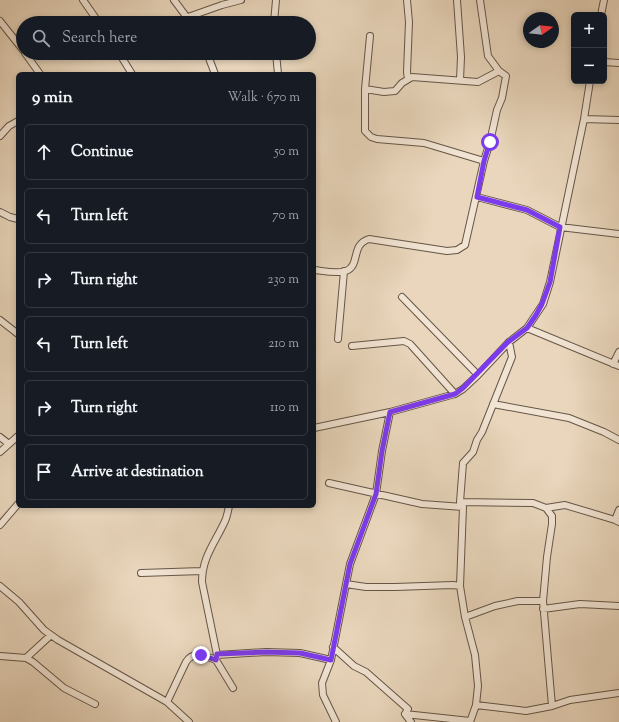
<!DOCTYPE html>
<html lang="en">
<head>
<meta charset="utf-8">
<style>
  body { margin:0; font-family:"Sorts Mill Goudy",serif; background:#242831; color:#f1f3f6 }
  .controls { position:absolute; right:12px; top:12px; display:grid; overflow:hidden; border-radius:6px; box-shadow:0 2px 6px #0003 }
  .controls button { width:36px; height:36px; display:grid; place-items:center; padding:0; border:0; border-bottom:1px solid #363941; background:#171b24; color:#f1f3f6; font:20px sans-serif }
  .compass { position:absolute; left:523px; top:12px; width:36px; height:36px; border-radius:50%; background:#171b24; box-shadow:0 2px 6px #0003; rotate:76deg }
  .stop { position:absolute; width:12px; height:12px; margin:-9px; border:3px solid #7c3aed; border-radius:50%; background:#fff }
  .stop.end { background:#7c3aed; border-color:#fff; box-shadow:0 1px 4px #0008 }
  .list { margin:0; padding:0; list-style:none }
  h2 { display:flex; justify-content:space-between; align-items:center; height:52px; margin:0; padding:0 16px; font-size:17px }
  h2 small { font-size:13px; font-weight:400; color:#9ea1a6 }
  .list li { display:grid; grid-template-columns:26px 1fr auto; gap:12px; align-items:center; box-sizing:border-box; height:56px; margin:0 8px 8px; padding:0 8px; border:1px solid #363941; border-radius:6px }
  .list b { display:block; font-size:15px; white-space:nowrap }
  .list em { font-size:13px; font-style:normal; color:#9ea1a6 }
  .icon { flex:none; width:22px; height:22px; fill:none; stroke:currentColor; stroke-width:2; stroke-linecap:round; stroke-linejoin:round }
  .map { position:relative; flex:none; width:619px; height:722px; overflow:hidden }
  .search { position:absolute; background:#171b24; box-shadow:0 2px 6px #0003; left:16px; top:16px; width:300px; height:44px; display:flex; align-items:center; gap:10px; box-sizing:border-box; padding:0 14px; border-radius:22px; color:#9ea1a6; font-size:15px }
  .panel { position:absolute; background:#171b24; box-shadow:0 2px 6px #0003; left:16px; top:72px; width:300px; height:436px; border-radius:6px }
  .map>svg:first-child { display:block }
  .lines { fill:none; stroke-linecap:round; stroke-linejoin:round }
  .minor-casing { stroke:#655647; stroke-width:8 }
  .minor { stroke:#f1e4d3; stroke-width:6 }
  .route { stroke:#7c3aed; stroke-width:5 }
</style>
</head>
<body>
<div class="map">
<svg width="619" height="722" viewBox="0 0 619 722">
  <rect width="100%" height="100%" fill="#e9d6bc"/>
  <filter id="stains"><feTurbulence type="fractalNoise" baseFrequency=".005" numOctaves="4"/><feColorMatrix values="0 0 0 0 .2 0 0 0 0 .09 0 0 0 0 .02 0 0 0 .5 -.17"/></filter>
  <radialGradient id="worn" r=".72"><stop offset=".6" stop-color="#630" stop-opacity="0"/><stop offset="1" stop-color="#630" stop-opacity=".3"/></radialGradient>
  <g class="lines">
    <g class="minor-casing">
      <path id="minor" d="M83,0l16,23
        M174,0l17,23
        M407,0l2,22 -2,50 1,7
        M457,0l4,57 -1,23
        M601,15l3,-15
        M188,17l34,-12 19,-5
        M0,21l23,29
        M274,23l2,-23
        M370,36l-5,53v42l6,6 6,2 47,4 60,18
        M25,53l15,21
        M119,53l13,21
        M207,53l8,21
        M276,53l2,21
        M604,62l15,1
        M365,89l19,3 11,-1 7,-8 10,-6 66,5 21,-11
        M584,119l35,1
        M0,136l9,-10 9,-5
        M477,197l50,13 33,17 59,7
        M0,212l10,5 8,2
        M314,270c10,1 23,4 32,1 15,-6 4,-26 23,-32l78,12 10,-1 8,-5 19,-84 6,-19 7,-32 5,-12 4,-22 -7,-5 -11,-15 -8,-56
        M402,297l76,78
        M0,320l18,14
        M527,328l92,38
        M338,339l6,-68
        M352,346l52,-5 6,3 45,50
        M613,364l6,-12
        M493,404l76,14 35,14 15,8
        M314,428l76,-16 65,-18 8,-5 15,-14 31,-33 18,-14 16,-24 7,-22 34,-163 6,-38
        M0,437l9,7
        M0,452l18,-16
        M329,483l93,21 41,3
        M460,502l73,1 13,5 6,8v8l-5,33 -4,44 9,105
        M546,508l19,-3 50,15
        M619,510l-4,10 4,2
        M0,525l18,-21
        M141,573l61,-2
        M346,584l20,3h29l58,-2 7,1
        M0,586l19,16 25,28 14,10 109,62 22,20
        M543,609l37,-5 39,2
        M465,617l30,-11 23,-5h25
        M333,647l21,19 12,6 42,37 -3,5 65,7
        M217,655l-15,-73c0,-25 13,-39 23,-61 2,-4 3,-10 4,-15
        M0,656l26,2 7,4 31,26 31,16
        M26,658l25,-23
        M216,660l17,28
        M167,702l19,-40c7,-12 19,-6 30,-2l1,-5 49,-3 34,1 31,7
        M476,705l50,6 26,-5 18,-6 49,-7
        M405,714l6,8
        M336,722l-13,-27 -1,-12 9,-23 19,-96 26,-70 6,-43 8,-39
        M470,722l6,-17 2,-19 -3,-31 -10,-38 -5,-31 3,-79 -3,-5 3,-39 10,-11 4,-12 5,-8 30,-75 -3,-15"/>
    </g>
    <use href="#minor" class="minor"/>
  </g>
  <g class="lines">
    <path class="route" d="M201,655l15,5 1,-6 49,-2 34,1 31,7 19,-96 26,-70 6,-43 8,-39 65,-18 8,-6 45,-46 19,-14 9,-13 6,-11 8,-22 10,-55 -33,-17 -50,-13 7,-36 6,-19"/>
  </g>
  <rect width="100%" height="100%" filter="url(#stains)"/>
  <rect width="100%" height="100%" fill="url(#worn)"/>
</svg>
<div class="controls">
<button>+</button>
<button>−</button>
</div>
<svg class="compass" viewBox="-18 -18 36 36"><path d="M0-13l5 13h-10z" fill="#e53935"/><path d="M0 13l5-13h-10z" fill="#9ea1a6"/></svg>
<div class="stop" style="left:490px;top:142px"></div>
<div class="stop end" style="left:201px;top:655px"></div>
<div class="search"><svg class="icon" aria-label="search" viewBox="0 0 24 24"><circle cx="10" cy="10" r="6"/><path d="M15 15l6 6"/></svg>Search here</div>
<section class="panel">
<h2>9 min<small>Walk · 670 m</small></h2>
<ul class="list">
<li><svg class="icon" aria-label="ahead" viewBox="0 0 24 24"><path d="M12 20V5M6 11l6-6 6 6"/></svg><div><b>Continue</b></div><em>50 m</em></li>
<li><svg class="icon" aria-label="left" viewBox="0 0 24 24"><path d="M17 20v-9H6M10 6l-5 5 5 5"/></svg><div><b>Turn left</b></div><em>70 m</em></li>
<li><svg class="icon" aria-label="right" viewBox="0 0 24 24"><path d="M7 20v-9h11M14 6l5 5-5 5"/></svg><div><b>Turn right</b></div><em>230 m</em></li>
<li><svg class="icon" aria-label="left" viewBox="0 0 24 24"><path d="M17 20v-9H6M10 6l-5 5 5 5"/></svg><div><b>Turn left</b></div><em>210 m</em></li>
<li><svg class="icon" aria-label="right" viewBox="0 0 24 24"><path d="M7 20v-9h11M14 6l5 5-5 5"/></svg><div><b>Turn right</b></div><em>110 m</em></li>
<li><svg class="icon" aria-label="arrive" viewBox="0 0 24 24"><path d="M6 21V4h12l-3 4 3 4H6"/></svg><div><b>Arrive at destination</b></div></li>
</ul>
</section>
</div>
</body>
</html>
